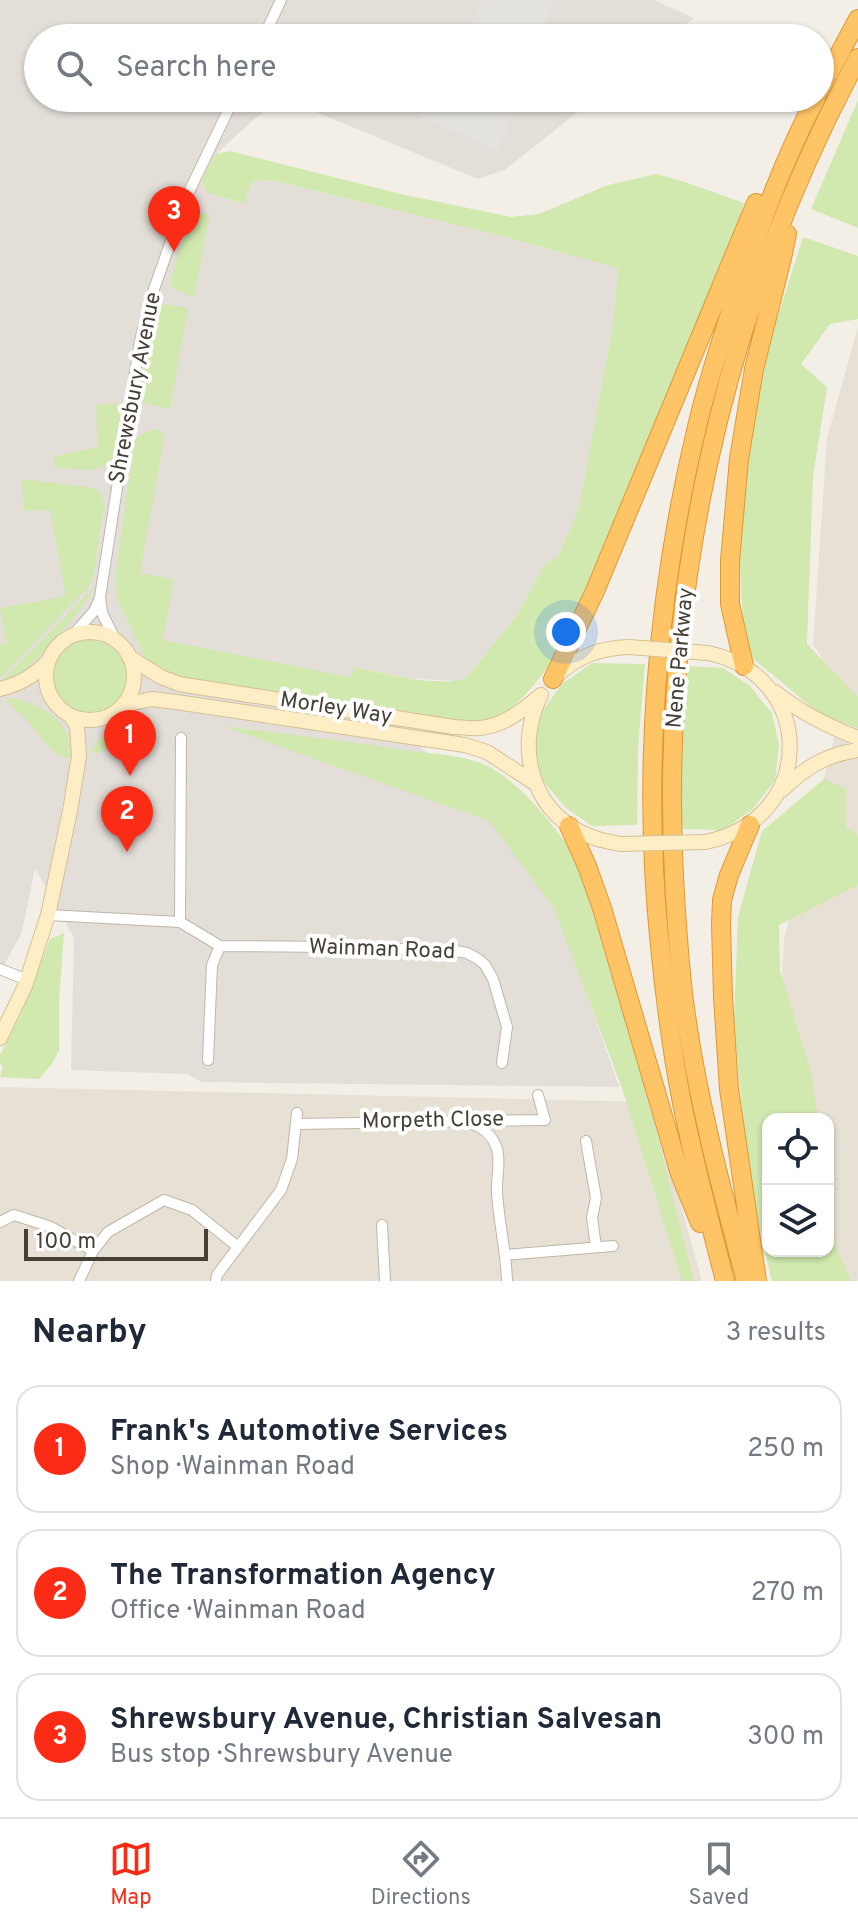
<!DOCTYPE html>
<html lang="en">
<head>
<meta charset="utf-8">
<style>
  body { margin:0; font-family:Overpass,sans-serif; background:#f6f6f7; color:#1f2937 }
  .controls { position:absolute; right:24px; bottom:24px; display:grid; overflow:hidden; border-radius:16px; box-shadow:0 2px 6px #0004 }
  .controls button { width:72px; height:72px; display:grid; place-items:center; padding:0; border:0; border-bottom:2px solid #e0e1e3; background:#fff; color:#1f2937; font:40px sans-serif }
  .scale { position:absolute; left:24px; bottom:20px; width:184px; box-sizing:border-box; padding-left:8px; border:4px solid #463f36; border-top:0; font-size:22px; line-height:28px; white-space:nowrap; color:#463f36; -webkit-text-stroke:6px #fff; paint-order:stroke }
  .you { position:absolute; left:566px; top:632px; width:28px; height:28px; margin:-20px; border:6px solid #fff; border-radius:50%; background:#1a73e8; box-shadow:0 0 0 12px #1a73e833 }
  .badge { display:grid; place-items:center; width:52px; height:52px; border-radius:50%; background:#fb2c16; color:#fff; font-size:26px; font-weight:700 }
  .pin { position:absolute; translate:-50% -66px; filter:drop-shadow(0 2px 4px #0008) }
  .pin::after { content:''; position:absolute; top:42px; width:28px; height:24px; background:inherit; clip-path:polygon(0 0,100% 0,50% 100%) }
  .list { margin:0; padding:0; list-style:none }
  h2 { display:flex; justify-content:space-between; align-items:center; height:104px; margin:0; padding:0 32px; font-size:34px }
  h2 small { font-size:26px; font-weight:400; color:#747a83 }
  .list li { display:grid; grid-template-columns:52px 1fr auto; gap:24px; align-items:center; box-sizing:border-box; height:128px; margin:0 16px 16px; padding:0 16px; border:2px solid #e0e1e3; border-radius:24px }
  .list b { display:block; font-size:30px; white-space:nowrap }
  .list p { margin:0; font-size:26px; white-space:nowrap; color:#747a83 }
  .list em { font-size:26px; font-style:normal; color:#747a83 }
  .icon { flex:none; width:44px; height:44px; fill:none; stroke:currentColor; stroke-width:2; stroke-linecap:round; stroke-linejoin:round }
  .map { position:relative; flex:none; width:858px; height:1281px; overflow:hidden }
  .search { position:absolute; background:#fff; box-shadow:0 2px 6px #0004; left:24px; right:24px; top:24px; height:88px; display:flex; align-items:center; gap:20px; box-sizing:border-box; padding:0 28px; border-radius:44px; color:#747a83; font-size:30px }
  .sheet { height:536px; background:#fff }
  nav { display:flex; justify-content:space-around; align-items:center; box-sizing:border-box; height:112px; border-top:2px solid #e0e1e3; background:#fff; font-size:22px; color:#747a83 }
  nav a { display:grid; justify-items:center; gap:4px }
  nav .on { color:#fb2c16 }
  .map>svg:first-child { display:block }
  .residential { fill:#e7e1d5 }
  .industrial { fill:#e3ded8 }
  .green { fill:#d1e8af }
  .parking { fill:#e4e2df }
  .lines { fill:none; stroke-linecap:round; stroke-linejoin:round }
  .street-casing { stroke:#bfb6a9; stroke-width:12 }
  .secondary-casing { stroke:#d4c096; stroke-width:16 }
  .highway-casing { stroke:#de9836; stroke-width:20 }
  .street { stroke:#fff; stroke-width:10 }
  .secondary { stroke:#ffeec5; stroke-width:14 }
  .highway { stroke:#ffc466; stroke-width:18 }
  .secondary-bridge-casing { stroke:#d4c096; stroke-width:16; stroke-linecap:butt }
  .secondary-bridge { stroke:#ffeec5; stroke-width:14 }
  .labels { text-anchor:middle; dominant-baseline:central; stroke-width:8; stroke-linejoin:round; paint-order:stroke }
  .street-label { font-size:22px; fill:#463f36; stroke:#fff }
</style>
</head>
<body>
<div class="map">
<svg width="858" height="1281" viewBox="0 0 858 1281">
  <rect width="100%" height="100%" fill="#f3efe7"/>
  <path class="residential" d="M858,327v954h-61l31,-30v-132h-54l10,-180 61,-246 -32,-48 14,-207z
    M0,1087l652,15 50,179h-702z"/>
  <path class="industrial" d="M0,0h654l40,18 -25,20h-631v60h240l-62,56 -9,13 -5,16 6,10 34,11 10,-22 19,-2 231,56 60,17 40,-21 16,36 -5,56 -34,185 -21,47 -13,8 -28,51 -51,63 -10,3 -49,-3 -53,-11 -2,10 144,146 59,80 64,184 -418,-5 -13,-8 -117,-4 3,-132 -39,-70 -13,64 -22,41z
    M282,98h313l-89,71 -28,10z"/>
  <path class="green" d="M858,100v128l-47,-19z
    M230,151l175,44 106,22 28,-3 69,-29 48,-11 26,7 62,22 -23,73 -43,99 -7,8c-20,54 -41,106 -64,158 -26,62 -49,134 -106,175 -6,5 -15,6 -23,8l-304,-47 -27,-16 -29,-59 -3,-24 20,-140 15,-8 7,-1 6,5 1,5 -24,134 34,6 -11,61 188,37 3,-10c30,6 83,21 112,11l51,-63 28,-51 13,-8 21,-48 34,-184 5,-56 -116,-32 -231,-56 -19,2 -9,22 -35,-11 -6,-10 5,-16 9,-13z
    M197,213h8l4,3 -15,82 -21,-10 -3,-7 20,-63z
    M803,237l55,19v63l-28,5 -29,40 26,23 -14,90 -6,167 51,53v31l-38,-14 -75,-62 -6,-102 18,-168z
    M163,304l25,4 -18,101 -23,-5 -7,-4c4,-22 8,-83 23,-96z
    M123,403l-8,52c-16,22 -37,14 -61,12l1,-11 43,-9 -2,-42z
    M22,479l72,9 8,6 2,11 -11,73 -4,8 -89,92v-33l6,-1 -6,-36 66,-12 -16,-86 -26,1z
    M96,585c-9,20 -64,85 -84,94 -4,2 -8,2 -12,3z
    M52 677a37 37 0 1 1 74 0a37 37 0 1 1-74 0Z
    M592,663l53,1 -7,83 -1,78 -45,1 -26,-18 -24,-28 -7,-32 5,-34 22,-30z
    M686,666l37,2 26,17 23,28 7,32 -4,35 -22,29 -30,21 -41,-1v-70z
    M4,698c21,0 53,13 62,34 5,8 4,17 4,26 -22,-2 -29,-23 -42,-37 -8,-8 -17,-15 -24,-23z
    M140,712v22l-19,7 -24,13 -7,-3c13,-19 29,-31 50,-39z
    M222,726c63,8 126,15 189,25 23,3 50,4 72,13 36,15 72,63 94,95l67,225 50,197h-12l-59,-190 -69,-183 -65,-87z
    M824,779l22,10v38l12,9v49l-79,40 1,46 31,101 7,47h-50v132h60v-62l8,58 15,34h-79l-23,-97 -15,-161 4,-106 24,-86z
    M64,933l-5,68v49l-7,14 -13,15 -39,-2 3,-11 -3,-2v-9l22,-43 28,-73z"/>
  <path class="parking" d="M482,0h66l4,4 -12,34h-75z
    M427,98h91l-20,54 -78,-37z"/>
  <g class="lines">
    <g class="street-casing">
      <path id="street" d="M263,38l18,-38
        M72,636l22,-25 5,-11
        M116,641l-14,-28 -2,-16 40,-256 14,-52 33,-93 47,-98
        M48,915l132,7 40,24 118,1 118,4 11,2 11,6 7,6 8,14 14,48 -5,36
        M180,922l1,-184
        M0,969l27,11
        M208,1060l4,-95 8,-19
        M296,1124l249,-4 -7,-25
        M471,1124c12,3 22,12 26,25 4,15 -1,29 0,44 2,30 9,58 10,88
        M586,1141l10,57 -4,20 4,29
        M0,1222l14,-7 37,12 42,24
        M382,1225l3,56
        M506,1255l107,-9
        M79,1281l14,-30 15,-19 56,-32 28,10 46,37
        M216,1281l1,-6 64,-85 11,-31 5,-46"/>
    </g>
    <g class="secondary-casing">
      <path id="secondary" d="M46 676a44 44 0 1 1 88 0a44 44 0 1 1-88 0Z
        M129,657l32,20 18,7 275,43c8,0 18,2 26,1 24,-2 43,-18 61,-33
        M556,676c22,-20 44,-28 73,-29
        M0,689c20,-5 34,-13 48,-28
        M775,692c26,21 52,34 83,46
        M539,699c-25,54 -4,120 56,139 8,3 16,4 25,6
        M123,705l29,-6 24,3 289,43 22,7 49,32
        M782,790c24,-23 43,-35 76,-40
        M705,842c112,-22 113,-166 3,-189
        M0,1038l25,-52 23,-71 22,-104 9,-55 -2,-30 -7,-11"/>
    </g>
    <g class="highway-casing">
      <path id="highway" d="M820,90l38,-71
        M744,666l-14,-62v-43l9,-102 15,-90 28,-111 5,-24
        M553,679l42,-88 161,-388
        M750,825l-21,50 -7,25 -1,24 2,73 6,92 28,192
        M569,826l18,40 15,42 78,266 20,49
        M725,1281c-15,-59 -31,-118 -43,-178 -10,-52 -17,-105 -22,-157 -18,-171 -4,-348 36,-515 11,-48 26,-94 42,-141 22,-65 46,-131 78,-192
        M746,1281c-23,-86 -46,-171 -59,-259 -7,-42 -9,-84 -12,-126 -18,-290 45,-582 183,-838"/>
    </g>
    <use href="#street" class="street"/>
    <use href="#secondary" class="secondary"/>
    <use href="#highway" class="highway"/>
    <g class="secondary-bridge-casing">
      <path id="secondary-bridge" d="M629,647l79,6
        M620,844l85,-2"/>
    </g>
    <use href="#secondary-bridge" class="secondary-bridge"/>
  </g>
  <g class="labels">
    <g class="street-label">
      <text transform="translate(136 388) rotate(-79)">Shrewsbury Avenue</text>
      <text transform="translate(681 658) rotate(-85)">Nene Parkway</text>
      <text transform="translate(336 709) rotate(9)">Morley Way</text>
      <text transform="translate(382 950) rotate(2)">Wainman Road</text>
      <text transform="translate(433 1121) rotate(-1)">Morpeth Close</text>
    </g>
  </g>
</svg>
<div class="controls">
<button><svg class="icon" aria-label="locate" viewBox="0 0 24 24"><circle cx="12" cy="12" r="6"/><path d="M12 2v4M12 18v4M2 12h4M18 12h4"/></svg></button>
<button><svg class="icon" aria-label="layers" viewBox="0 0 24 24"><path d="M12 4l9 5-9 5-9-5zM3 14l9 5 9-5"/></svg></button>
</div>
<div class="scale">100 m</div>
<div class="you"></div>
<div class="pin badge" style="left:130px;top:776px">1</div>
<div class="pin badge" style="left:127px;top:852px">2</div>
<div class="pin badge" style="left:174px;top:252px">3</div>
<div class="search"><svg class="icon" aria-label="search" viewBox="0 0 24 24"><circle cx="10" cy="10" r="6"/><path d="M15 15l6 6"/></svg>Search here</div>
</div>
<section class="sheet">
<h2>Nearby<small>3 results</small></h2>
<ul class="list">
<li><span class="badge">1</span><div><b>Frank's Automotive Services</b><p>Shop · Wainman Road</p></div><em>250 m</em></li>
<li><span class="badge">2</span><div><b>The Transformation Agency</b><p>Office · Wainman Road</p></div><em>270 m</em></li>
<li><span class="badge">3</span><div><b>Shrewsbury Avenue, Christian Salvesan</b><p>Bus stop · Shrewsbury Avenue</p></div><em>300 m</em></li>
</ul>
</section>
<nav>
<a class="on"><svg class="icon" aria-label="map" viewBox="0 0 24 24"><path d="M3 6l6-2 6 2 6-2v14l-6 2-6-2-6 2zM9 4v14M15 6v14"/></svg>Map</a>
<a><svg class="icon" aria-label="directions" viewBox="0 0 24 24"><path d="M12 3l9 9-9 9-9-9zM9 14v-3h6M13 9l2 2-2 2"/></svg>Directions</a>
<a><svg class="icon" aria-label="saved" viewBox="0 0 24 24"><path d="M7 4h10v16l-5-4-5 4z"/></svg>Saved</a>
</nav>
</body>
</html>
